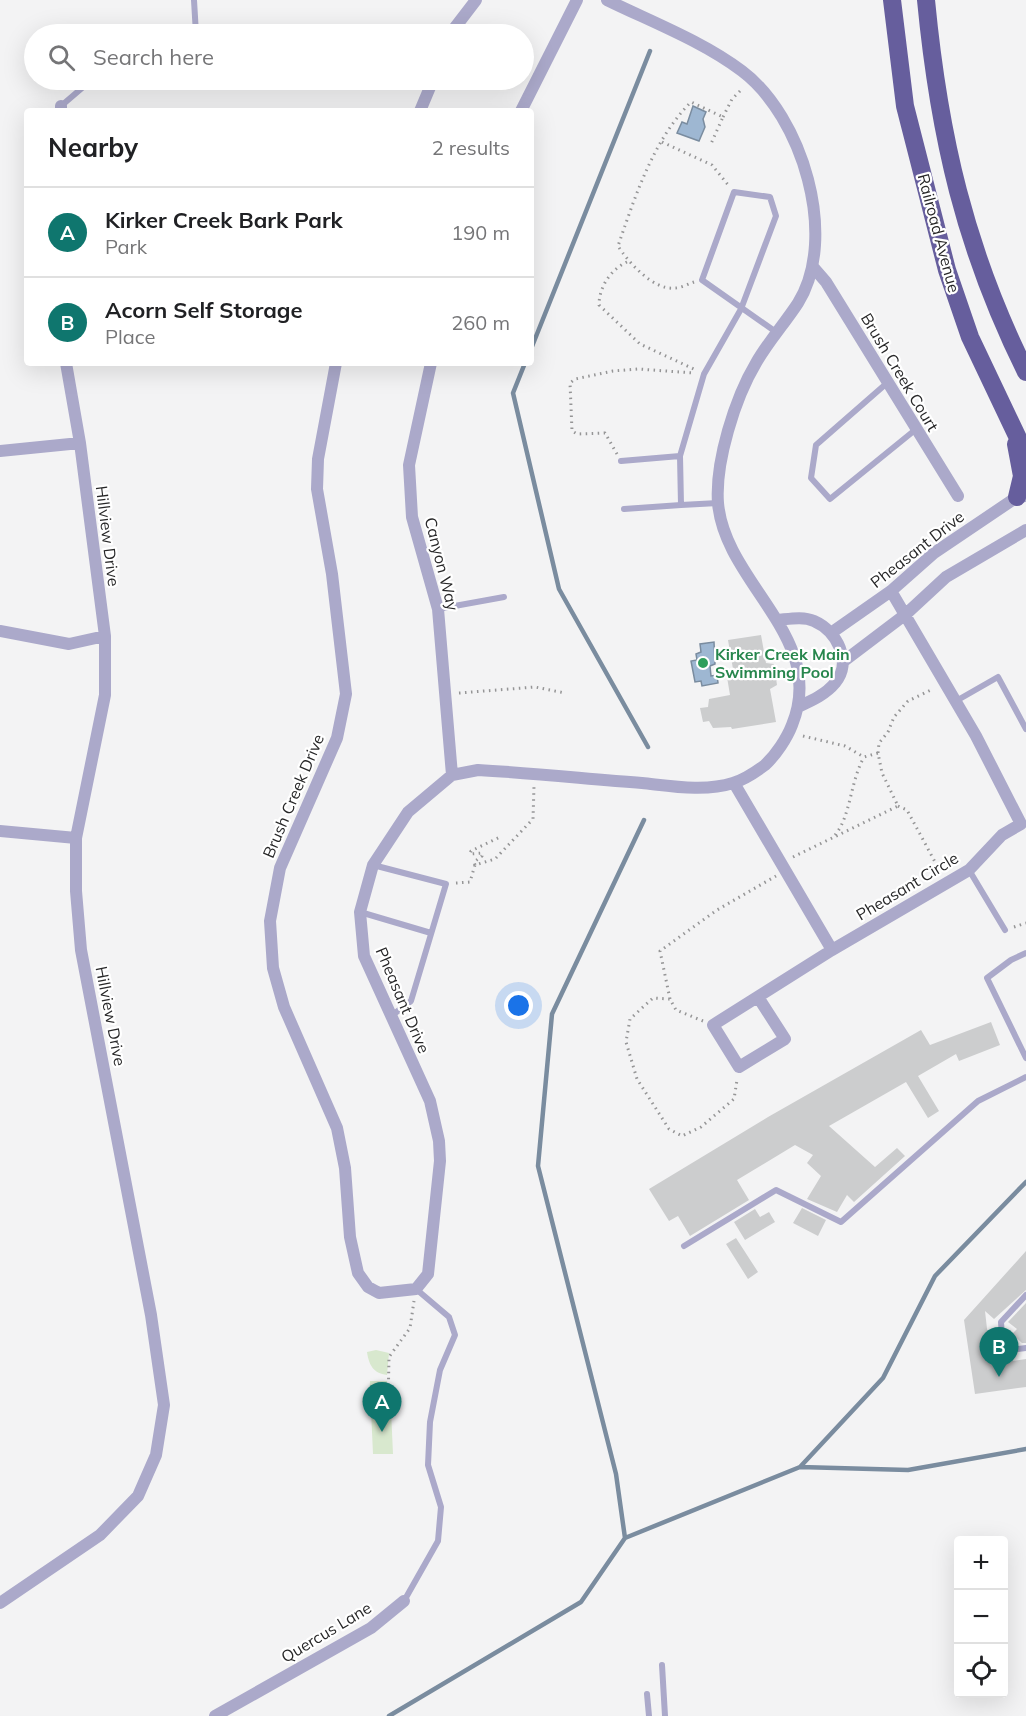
<!DOCTYPE html>
<html lang="en">
<head>
<meta charset="utf-8">
<style>
  body { margin:0; font-family:Mulish,sans-serif; background:#f2f2f2; color:#202124 }
  .controls { position:absolute; right:18px; bottom:18px; display:grid; overflow:hidden; border-radius:6px; box-shadow:0 6px 24px #0002 }
  .controls button { width:54px; height:54px; display:grid; place-items:center; padding:0; border:0; border-bottom:2px solid #e0e0e0; background:#fff; color:#202124; font:30px sans-serif }
  .you { position:absolute; left:519px; top:1006px; width:21px; height:21px; margin:-15px; border:4px solid #fff; border-radius:50%; background:#1a73e8; box-shadow:0 0 0 9px #1a73e833 }
  .badge { display:grid; place-items:center; width:39px; height:39px; border-radius:50%; background:#0f766e; color:#fff; font-size:20px; font-weight:700 }
  .pin { position:absolute; translate:-50% -50px; filter:drop-shadow(0 2px 3px #0008) }
  .pin::after { content:''; position:absolute; top:32px; width:21px; height:18px; background:inherit; clip-path:polygon(0 0,100% 0,50% 100%) }
  .list { margin:0; padding:0; list-style:none }
  h2 { display:flex; justify-content:space-between; align-items:center; height:78px; margin:0; padding:0 24px; font-size:26px }
  h2 small { font-size:20px; font-weight:400; color:#757577 }
  .list li { display:grid; grid-template-columns:39px 1fr auto; gap:18px; align-items:center; box-sizing:border-box; height:90px; padding:0 24px; border-top:2px solid #e0e0e0 }
  .list b { display:block; font-size:22px; white-space:nowrap }
  .list p { margin:0; font-size:20px; white-space:nowrap; color:#757577 }
  .list em { font-size:20px; font-style:normal; color:#757577 }
  .icon { flex:none; width:33px; height:33px; fill:none; stroke:currentColor; stroke-width:2; stroke-linecap:round; stroke-linejoin:round }
  .map { position:relative; flex:none; width:1026px; height:1716px; overflow:hidden }
  .search { position:absolute; background:#fff; box-shadow:0 6px 24px #0002; left:24px; top:24px; width:510px; height:66px; display:flex; align-items:center; gap:15px; box-sizing:border-box; padding:0 21px; border-radius:33px; color:#757577; font-size:22px }
  .panel { position:absolute; background:#fff; box-shadow:0 6px 24px #0002; left:24px; top:108px; width:510px; height:258px; border-radius:6px }
  .map>svg:first-child { display:block }
  .green { fill:#d8e8ce }
  .water { fill:#9eb7d2; stroke:#7a8c9f; stroke-width:1.5 }
  .lines { fill:none; stroke-linecap:round; stroke-linejoin:round }
  .stream { stroke:#7a8c9f; stroke-width:4.5 }
  .building { fill:#cccdce }
  .path { stroke:#959596; stroke-width:3; stroke-dasharray:1.5 4.5; stroke-linecap:butt }
  .service { stroke:#aba9ca; stroke-width:6 }
  .minor { stroke:#aba9ca; stroke-width:12 }
  .trunk { stroke:#665e9d; stroke-width:18 }
  .leisure-dot { fill:#2e9e5b; stroke:#fff; stroke-width:2 }
  .labels { text-anchor:middle; dominant-baseline:central; stroke-width:4.5; stroke-linejoin:round; paint-order:stroke }
  .street-label { font-size:16px; fill:#272728; stroke:#fff }
  .leisure-label { font-size:16px; font-weight:bold; fill:#27864d; stroke:#fff; text-anchor:start }
</style>
</head>
<body>
<div class="map">
<svg width="1026" height="1716" viewBox="0 0 1026 1716">
  <rect width="100%" height="100%" fill="#f3f3f4"/>
  <path class="green" d="M376,1350l13,3 -2,22c-14,-2 -18,-10 -20,-23z
    M370,1381h17v21h-18z
    M371,1410h20l2,44h-20z"/>
  <path class="water" d="M693,106l13,6 -3,7 2,8 -6,14 -22,-8 5,-11 5,2z
    M714,642l1,22 -5,2 1,10 6,-1 1,8 -16,3 -1,-5 -6,1 -4,-21 6,-1 -1,-6 5,-2 -1,-8z"/>
  <g class="lines">
    <path class="stream" d="M531,349l119,-298
      M525,363l-12,30 46,196 89,158
      M800,1467l83,-89 52,-102 91,-94
      M625,1538l175,-71 108,3 118,-21
      M389,1716l192,-114 44,-64 -9,-64 -78,-308 14,-152 92,-194"/>
  </g>
  <path class="building" d="M761,635l5,28 8,1 3,21 -7,4 6,33 -44,7 -1,-2 -18,1 -4,-7 -6,1 -3,-14 8,-1 1,-8 21,-4 -4,-24 7,-2 -5,-29z
    M991,1022l9,23 -41,16 -3,-7 -38,22 21,35 -11,7 -22,-36 -77,44 46,41 22,-19 8,8 -51,46 -7,-7 -10,17 -30,-13 14,-23 -14,-13 6,-8 -18,-10 -58,35 12,20 -59,36 -12,-20 -9,5 -20,-32 119,-72 153,-87 9,15z
    M802,1208l24,12 -8,16 -25,-13z
    M755,1209l5,8 9,-5 6,10 -30,18 -11,-18z
    M736,1238l22,34 -10,7 -22,-35z
    M1026,1251v39l-32,29 -9,-8 6,53 35,-5v28l-51,7 -11,-74z
    M1026,1303v40h-4l-10,-9 5,-5 -9,-7z"/>
  <g class="lines">
    <path class="path" d="M723,117l9,-18 10,-10
      M662,142l50,23 17,21
      M627,262c-16,7 -28,25 -28,43l41,39 56,26
      M694,282c-6,2 -13,6 -19,6 -21,3 -47,-26 -57,-42 17,-49 35,-106 73,-144l32,15 -13,29
      M617,454l-12,-21 -28,1 -5,-3 -2,-48 5,-4 38,-8 25,-2 56,4
      M459,693l76,-6 30,6
      M803,736l42,10 19,11 14,-4
      M898,806l9,4 34,63
      M835,835c16,-19 15,-53 29,-78
      M793,857l105,-51 -16,-33 -4,-20 1,-10 9,-11 6,-15 14,-16 25,-12
      M475,865l-1,-3 8,-6v-3l-12,1 1,-3 31,-15
      M456,883l14,-1 5,-17 20,-6 38,-40 1,-33
      M1014,927l12,-4
      M670,999l-10,-48 57,-41 59,-34
      M703,1021l-27,-11 -6,-11 -17,-1 -23,21 -4,23 11,37 32,50 13,7 19,-9 33,-28 3,-19
      M379,1408l9,-2 1,-49 21,-29 4,-27"/>
    <path class="service" d="M194,0l2,34
      M138,80h13
      M61,106l28,-24 20,-2
      M887,383l-71,62 -5,33 19,21 85,-69
      M621,461l59,-5
      M718,503l-37,2 -1,-49 24,-82 37,-65 35,-93 -6,-19 -36,-5 -32,88 74,52
      M624,509l57,-4
      M438,609l66,-12
      M956,701l42,-24 28,52
      M373,865l73,19 -35,117 -21,16
      M969,870l36,60
      M360,912l71,21
      M1026,953l-15,7 -24,18 39,80
      M684,1246l92,-56 65,32 137,-121 48,-24
      M1026,1295l-25,27 2,29 23,-3
      M404,1601l34,-60 3,-34 -13,-42 2,-43 10,-52 15,-35 -6,-18 -33,-28
      M662,1665l3,51
      M647,1694l2,22"/>
    <path class="minor" d="M450,34l26,-34
      M61,111v-5
      M420,111l13,-31
      M521,111l56,-111
      M813,267l13,15 132,214
      M336,363l-18,96 -1,30 15,85 14,120 -9,44 -57,130 -10,53 3,47 11,39 53,121 8,40 5,69 8,36 10,14 11,6 37,-4 12,-15 12,-113 -1,-20 -9,-40 -66,-145 -4,-44 13,-47 35,-53 44,-37 26,-5c55,3 110,9 164,13 29,3 63,9 91,0 10,-3 24,-12 32,-18 11,-10 22,-27 27,-40 36,-88 -67,-141 -74,-222 -3,-41 17,-105 38,-140 12,-21 29,-40 42,-60 41,-66 4,-187 -56,-232 -40,-30 -90,-49 -135,-71
      M431,363l-22,102 3,52 26,92 14,166
      M0,451l80,-8
      M777,620c12,-1 26,-4 37,1 23,10 39,41 21,62 -9,11 -22,17 -35,23
      M0,631l69,13 36,-8
      M831,633l60,-42 43,-38 83,-56 8,-1
      M844,661l62,-47 40,-37 80,-47
      M734,783l98,167
      M0,831l76,7
      M758,997l27,42 -46,28 -26,-42 119,-75 137,-80 33,-35 19,-11 -45,-88 -85,-145
      M0,1603l100,-68 38,-39 18,-41 8,-50 -13,-90 -70,-365 -5,-59v-53l29,-143v-59l-25,-193 -14,-80
      M215,1716l156,-88 33,-27"/>
    <path class="trunk" d="M892,0l13,106 42,164 23,67 56,118
      M926,0c13,136 39,249 100,372
      M1016,444l6,32 -5,21"/>
  </g>
  <circle class="leisure-dot" cx="703" cy="663" r="6"/>
  <g class="labels">
    <g class="street-label">
      <text transform="translate(939 233) rotate(75)">Railroad Avenue</text>
      <text transform="translate(900 372) rotate(59)">Brush Creek Court</text>
      <text transform="translate(108 536) rotate(83)">Hillview Drive</text>
      <text transform="translate(917 549) rotate(-38)">Pheasant Drive</text>
      <text transform="translate(442 564) rotate(76)">Canyon Way</text>
      <text transform="translate(293 796) rotate(-67)">Brush Creek Drive</text>
      <text transform="translate(907 886) rotate(-31)">Pheasant Circle</text>
      <text transform="translate(403 1000) rotate(67)">Pheasant Drive</text>
      <text transform="translate(111 1016) rotate(79)">Hillview Drive</text>
      <text transform="translate(326 1632) rotate(-31)">Quercus Lane</text>
    </g>
    <g class="leisure-label">
      <text x="715" y="654">Kirker Creek Main<tspan x="715" dy="18">Swimming Pool</tspan></text>
    </g>
  </g>
</svg>
<div class="controls">
<button>+</button>
<button>−</button>
<button><svg class="icon" aria-label="locate" viewBox="0 0 24 24"><circle cx="12" cy="12" r="6"/><path d="M12 2v4M12 18v4M2 12h4M18 12h4"/></svg></button>
</div>
<div class="you"></div>
<div class="pin badge" style="left:382px;top:1432px">A</div>
<div class="pin badge" style="left:999px;top:1377px">B</div>
<div class="search"><svg class="icon" aria-label="search" viewBox="0 0 24 24"><circle cx="10" cy="10" r="6"/><path d="M15 15l6 6"/></svg>Search here</div>
<section class="panel">
<h2>Nearby<small>2 results</small></h2>
<ul class="list">
<li><span class="badge">A</span><div><b>Kirker Creek Bark Park</b><p>Park</p></div><em>190 m</em></li>
<li><span class="badge">B</span><div><b>Acorn Self Storage</b><p>Place</p></div><em>260 m</em></li>
</ul>
</section>
</div>
</body>
</html>
